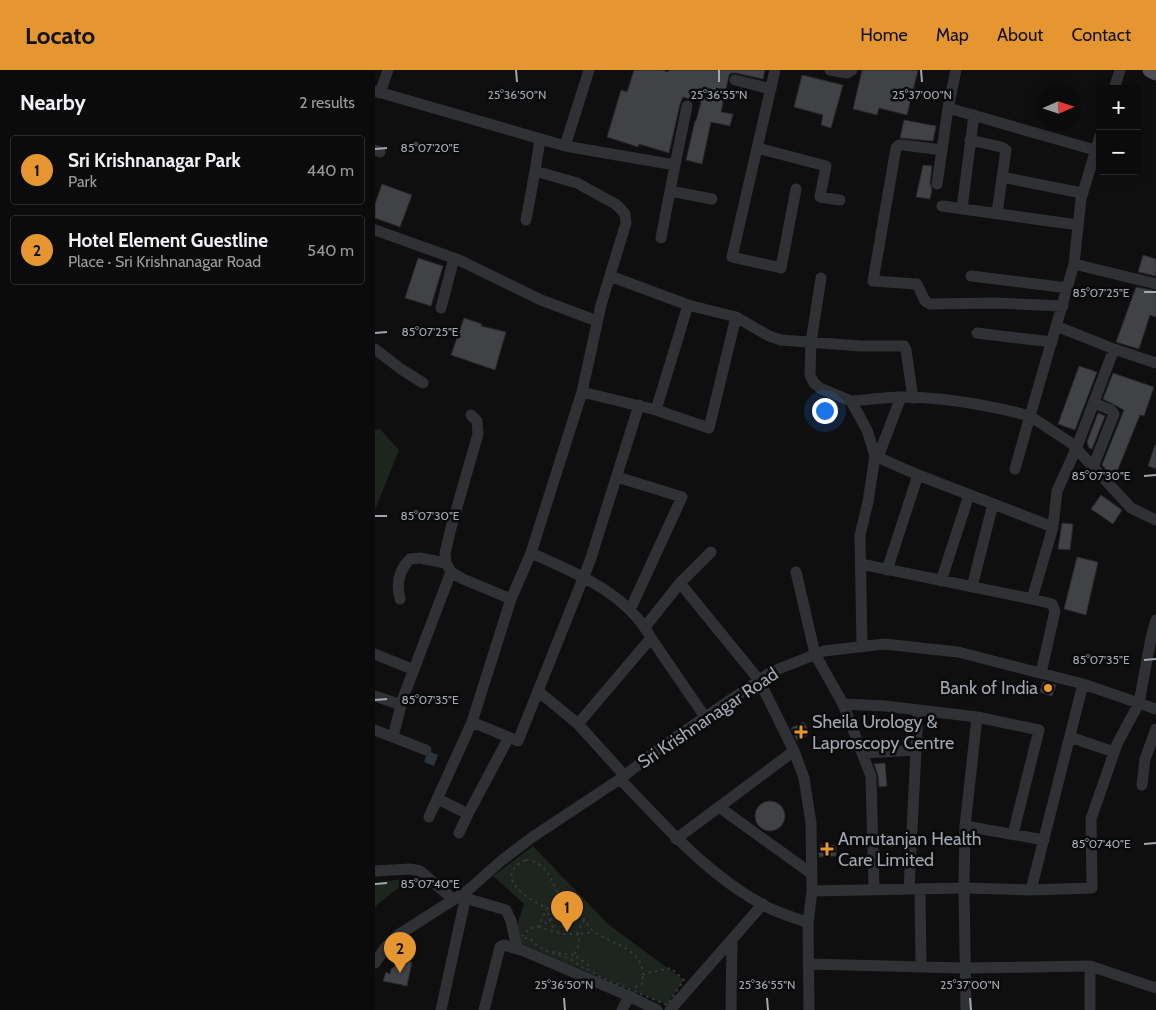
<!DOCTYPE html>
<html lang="en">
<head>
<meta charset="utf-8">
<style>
  body { margin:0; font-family:Cabin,sans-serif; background:#19191a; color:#f1f3f6 }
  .controls { position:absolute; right:15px; top:15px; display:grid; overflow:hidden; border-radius:5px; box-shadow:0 2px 12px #0003 }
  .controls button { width:45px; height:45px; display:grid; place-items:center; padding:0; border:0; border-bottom:1px solid #2b2b2d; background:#0b0b0c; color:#f1f3f6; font:25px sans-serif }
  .compass { position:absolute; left:661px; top:15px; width:45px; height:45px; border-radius:50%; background:#0b0b0c; box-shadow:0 2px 12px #0003; rotate:87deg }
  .you { position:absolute; left:449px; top:340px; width:18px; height:18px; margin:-12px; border:4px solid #fff; border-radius:50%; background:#1a73e8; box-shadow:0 0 0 8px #1a73e833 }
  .badge { display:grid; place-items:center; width:32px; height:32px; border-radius:50%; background:#e59631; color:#111; font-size:16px; font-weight:700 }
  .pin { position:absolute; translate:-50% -41px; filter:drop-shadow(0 1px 2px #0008) }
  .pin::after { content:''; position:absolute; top:26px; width:18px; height:15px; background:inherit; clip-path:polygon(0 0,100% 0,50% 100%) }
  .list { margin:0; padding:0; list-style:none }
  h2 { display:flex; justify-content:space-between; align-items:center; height:65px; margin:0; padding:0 20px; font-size:21px }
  h2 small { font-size:16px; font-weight:400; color:#9a9b9d }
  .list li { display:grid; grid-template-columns:32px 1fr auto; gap:15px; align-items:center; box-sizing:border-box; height:70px; margin:0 10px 10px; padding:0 10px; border:1px solid #2b2b2d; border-radius:5px }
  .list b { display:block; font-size:19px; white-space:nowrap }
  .list p { margin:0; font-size:16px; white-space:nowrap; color:#9a9b9d }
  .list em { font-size:16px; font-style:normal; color:#9a9b9d }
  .map { position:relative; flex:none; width:781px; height:940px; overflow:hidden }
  header { display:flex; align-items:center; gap:30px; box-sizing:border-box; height:70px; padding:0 25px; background:#e59631; color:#111 }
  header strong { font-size:24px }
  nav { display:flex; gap:28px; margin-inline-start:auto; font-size:18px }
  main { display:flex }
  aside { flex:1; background:#0b0b0c }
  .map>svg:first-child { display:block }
  .green { fill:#1e241e }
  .water { fill:#2b343a }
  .building { fill:#404246; stroke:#29292c }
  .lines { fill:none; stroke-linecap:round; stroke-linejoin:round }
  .path { stroke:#36383c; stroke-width:2; stroke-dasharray:2.5 4; stroke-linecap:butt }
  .minor { stroke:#303135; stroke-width:11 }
  .major { stroke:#4c4f54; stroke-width:15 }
  .ticks { fill:none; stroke:#a1a7b0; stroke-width:2 }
  .poi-dot { fill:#e59631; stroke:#0a0a0b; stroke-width:2 }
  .labels { text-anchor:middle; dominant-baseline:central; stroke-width:5; stroke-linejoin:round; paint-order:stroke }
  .poi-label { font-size:18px; fill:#a1a7b0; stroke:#0a0a0b; text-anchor:start }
  .street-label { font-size:18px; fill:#a1a7b0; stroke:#0a0a0b }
  .ticks-label { font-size:12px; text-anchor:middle; fill:#a1a7b0; stroke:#0a0a0b; stroke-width:5; stroke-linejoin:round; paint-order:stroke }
</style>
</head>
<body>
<header>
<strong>Locato</strong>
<nav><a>Home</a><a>Map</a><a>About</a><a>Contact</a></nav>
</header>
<main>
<aside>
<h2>Nearby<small>2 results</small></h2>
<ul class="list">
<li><span class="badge">1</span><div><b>Sri Krishnanagar Park</b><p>Park</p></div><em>440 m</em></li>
<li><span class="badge">2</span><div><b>Hotel Element Guestline</b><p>Place · Sri Krishnanagar Road</p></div><em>540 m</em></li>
</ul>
</aside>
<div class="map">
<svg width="781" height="940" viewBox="0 0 781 940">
  <rect width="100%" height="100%" fill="#0f0f10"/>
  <path class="green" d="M5,359l19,21 -24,60v-80z
    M158,776l76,79 75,55 -17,25 -155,-65 12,-36 -31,-28z
    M36,808l-33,26 -3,3v-23l12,-3z"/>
  <path class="water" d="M53,681l10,4 -4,11 -10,-4z"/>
  <path class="building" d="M259,0h28l6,2 1,-2h96l-2,9 -27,-6h-5l-2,2 -8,37 12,2 -3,12 -19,-4 -9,42 -16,-4 9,-39h1l5,-19 -12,-3 -6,-2 -3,7 -11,49 -30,-9 -1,3 -31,-10 14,-47 6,2z
    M487,0h56l-11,45 -28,-7 -2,7 -24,-6z
    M427,5l41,10 -12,43 -10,-3 2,-10 -29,-8z
    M529,50l32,6 -3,15 -33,-3z
    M548,95l9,1 -2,17 2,6 -2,10 -14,-2z
    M7,114l30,11 -12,32 -25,-9v-14z
    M768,185l13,4v17l-18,-4z
    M43,188l25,8 -12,40 -26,-8z
    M761,217l20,4v26l-6,-2 -11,34 -23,-7z
    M89,248l18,6 -1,2 25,6 -11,38 -44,-15z
    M704,296l18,6 -22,58 -17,-6z
    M738,303l41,14 -10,29 -4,-1 -26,64 -12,-14 22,-55 -21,-11z
    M723,343l7,3 -13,33 -3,-1 -2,-6z
    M780,375h1v24l-8,-3z
    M726,425l21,15 -9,14 -22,-15z
    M687,453l11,1 -3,26 -12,-1z
    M702,487l21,5 -12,53 -22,-6z
    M668,612l13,3 -4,11 -12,-4z
    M429,652l6,12 -13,7 -6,-13z
    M510,693l2,23 -8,1 -1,-12 -4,-11z
    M380 746a15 15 0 1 1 30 0a15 15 0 1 1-30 0Z
    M444,775h17v11l-17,1z
    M28,890l9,2 -5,24 -24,-5 3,-9 4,2 1,-5z"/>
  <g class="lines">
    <path class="path" d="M151,790c22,2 24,21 35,37 5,6 12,9 18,15 4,5 7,11 11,16 17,17 50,16 53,46l28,-6 13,12 -17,25 -69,-29c-6,-5 -10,-6 -17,-9 -3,-2 -5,-5 -9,-7 -14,-7 -31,-7 -41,-21l-10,-2 8,-8 9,-2 9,-19c-19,-8 -56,-32 -21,-48z
      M180,839l-8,-1 3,13 5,10
      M209,850l-7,14 17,-2
      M163,857l25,7h14c5,7 0,14 -3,21l16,11 1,2
      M164,857l11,-6 5,-12 10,-8
      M177,882l22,3
      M260,917l7,-3 1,-10"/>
    <path class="minor" d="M400,0l-43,187 49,11 15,-79
      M455,0l17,3 5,-3
      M360,10l36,9
      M739,19l6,-19
      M0,21l190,55 110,19 12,-59
      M5,23l8,-23
      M573,38l147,42
      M725,66l-19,63 -7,65 -44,152 41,27 60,65 25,12
      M595,70l31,7 5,3 -9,63
      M190,76l24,-76
      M382,78l69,18 -6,31 20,3
      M0,80l5,2
      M567,80l-39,-5h-4l-3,3 -23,133 44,3 8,17 5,3 66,-1 67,3
      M627,107l80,16
      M562,114l11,-76 8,-38
      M295,121l42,8
      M567,136l136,19
      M587,138l12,-93
      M151,150l9,-49
      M0,160l84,30 82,40 56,21
      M286,168l14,-73
      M699,194l82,20
      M235,206l78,29 48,12 33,19 12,4 80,6h43l2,4 7,48
      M596,206l97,12
      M446,208l-10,64 -1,33 4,8 6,5 31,13 16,29 8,26 -7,46 -8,33 2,112
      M66,238l13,-50
      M681,256l58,23 42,14
      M602,263l75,9
      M0,279l26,20 22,14
      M207,322l74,18 53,18 27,-111
      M476,331c17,-1 34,-4 50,-4 44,0 87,8 129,19l-15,53
      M281,340l32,-105
      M96,345l6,6 1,13 -27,94 -6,25 1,10 5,9 12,7 48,20
      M500,386l43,19 135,52
      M503,387l23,-60
      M718,397l21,-53 -3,-4 -17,-7
      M242,407l65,20 -52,113
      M156,483c45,20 96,40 120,85l54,79
      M486,494l171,35
      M512,500l31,-95
      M421,502l19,82 28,50 28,72 3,114
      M566,511l28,-86
      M305,513l79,97 35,71 10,27 7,45 1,68 -4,32 1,87
      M597,517l21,-83
      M25,529c-4,-15 -2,-28 10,-40l10,-1 26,5
      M270,557l35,-44 31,-31
      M0,584l39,16
      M666,603l14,-62 -3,-7 -20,-5 21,-72 4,-36 19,-42 38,-100
      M163,621l40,33 46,51
      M0,626l26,9
      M468,634l42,2 92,11 62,13 -26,104
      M97,652l46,19 72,-180 49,-156
      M203,654l73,-86
      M0,660l51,20
      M18,666l10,-38 48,-126
      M695,667l44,15
      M489,683l52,-3
      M245,709c45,47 90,99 149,129 12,6 27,10 39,15
      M767,715l3,-26 11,-30
      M63,729l30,15 41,-77
      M344,737l93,67
      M54,747l43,-95 39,-123 20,-46 51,-161 19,-87 25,-82 -1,-9 -8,-9 -40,-22 -42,-12 5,-31
      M590,756l79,14
      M84,763l9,-19
      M301,769l118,-88
      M0,801l35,-2 10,2 33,28
      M534,819l9,-178
      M545,819l1,78
      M656,820l52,-206
      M437,821l152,-3 67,2 61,-2 -1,-69 26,-75 22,-41 12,-65 5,-18
      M90,828l41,12 5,11 6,27
      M0,893l10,-15 13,-13 69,-44 34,-30 30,-23 89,-59 40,-31 111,-76 53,-21 60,-7 74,8 125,32 73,25
      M434,894l155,4 126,-2v44
      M715,896l66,22
      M66,940l26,-119
      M109,940l16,-63 4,-2 20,6 105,45 28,14
      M247,940l7,-14
      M295,940l93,-106
      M356,940l1,-71
      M591,940l-2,-122 1,-62 12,-109"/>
    <path class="major" d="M775,0l6,3"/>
  </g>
  <path class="ticks" d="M141,0l1,12M344,0v12M546,0l1,12M0,79l12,-1M769,222h12M0,263l12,-1M769,406l12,-1M0,446h12M769,590l12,-1M0,630l12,-1M769,774l12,-1M0,814l12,-1M189,928l1,12M392,928l1,12M595,928l1,12"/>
  <g class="poi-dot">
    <circle cx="673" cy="618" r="5"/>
    <path d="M423.5 654.5h5v5h5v5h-5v5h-5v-5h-5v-5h5z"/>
    <path d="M449.5 771.5h5v5h5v5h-5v5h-5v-5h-5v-5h5z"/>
  </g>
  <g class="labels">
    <g class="poi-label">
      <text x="663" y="618" text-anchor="end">Bank of India</text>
      <text x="437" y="652">Sheila Urology &amp;<tspan x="437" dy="21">Laproscopy Centre</tspan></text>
      <text x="463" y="769">Amrutanjan Health<tspan x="463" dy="21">Care Limited</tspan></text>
    </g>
    <g class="street-label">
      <text transform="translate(333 648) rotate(-34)">Sri Krishnanagar Road</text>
    </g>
  </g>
  <g class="ticks-label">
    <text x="142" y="29">25°36'50"N</text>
    <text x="344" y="29">25°36'55"N</text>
    <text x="547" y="29">25°37'00"N</text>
    <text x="55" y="82">85°07'20"E</text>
    <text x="726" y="227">85°07'25"E</text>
    <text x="55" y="266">85°07'25"E</text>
    <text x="726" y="410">85°07'30"E</text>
    <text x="55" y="450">85°07'30"E</text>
    <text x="726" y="594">85°07'35"E</text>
    <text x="55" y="634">85°07'35"E</text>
    <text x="726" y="778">85°07'40"E</text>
    <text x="55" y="818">85°07'40"E</text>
    <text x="189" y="919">25°36'50"N</text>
    <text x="392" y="919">25°36'55"N</text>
    <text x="595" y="919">25°37'00"N</text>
  </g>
</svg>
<div class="controls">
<button>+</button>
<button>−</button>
</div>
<svg class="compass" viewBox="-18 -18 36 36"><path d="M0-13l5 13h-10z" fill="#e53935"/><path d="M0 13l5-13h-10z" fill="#9a9b9d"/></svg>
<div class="you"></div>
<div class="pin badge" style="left:192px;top:862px">1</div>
<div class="pin badge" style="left:25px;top:903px">2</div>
</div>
</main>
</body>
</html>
